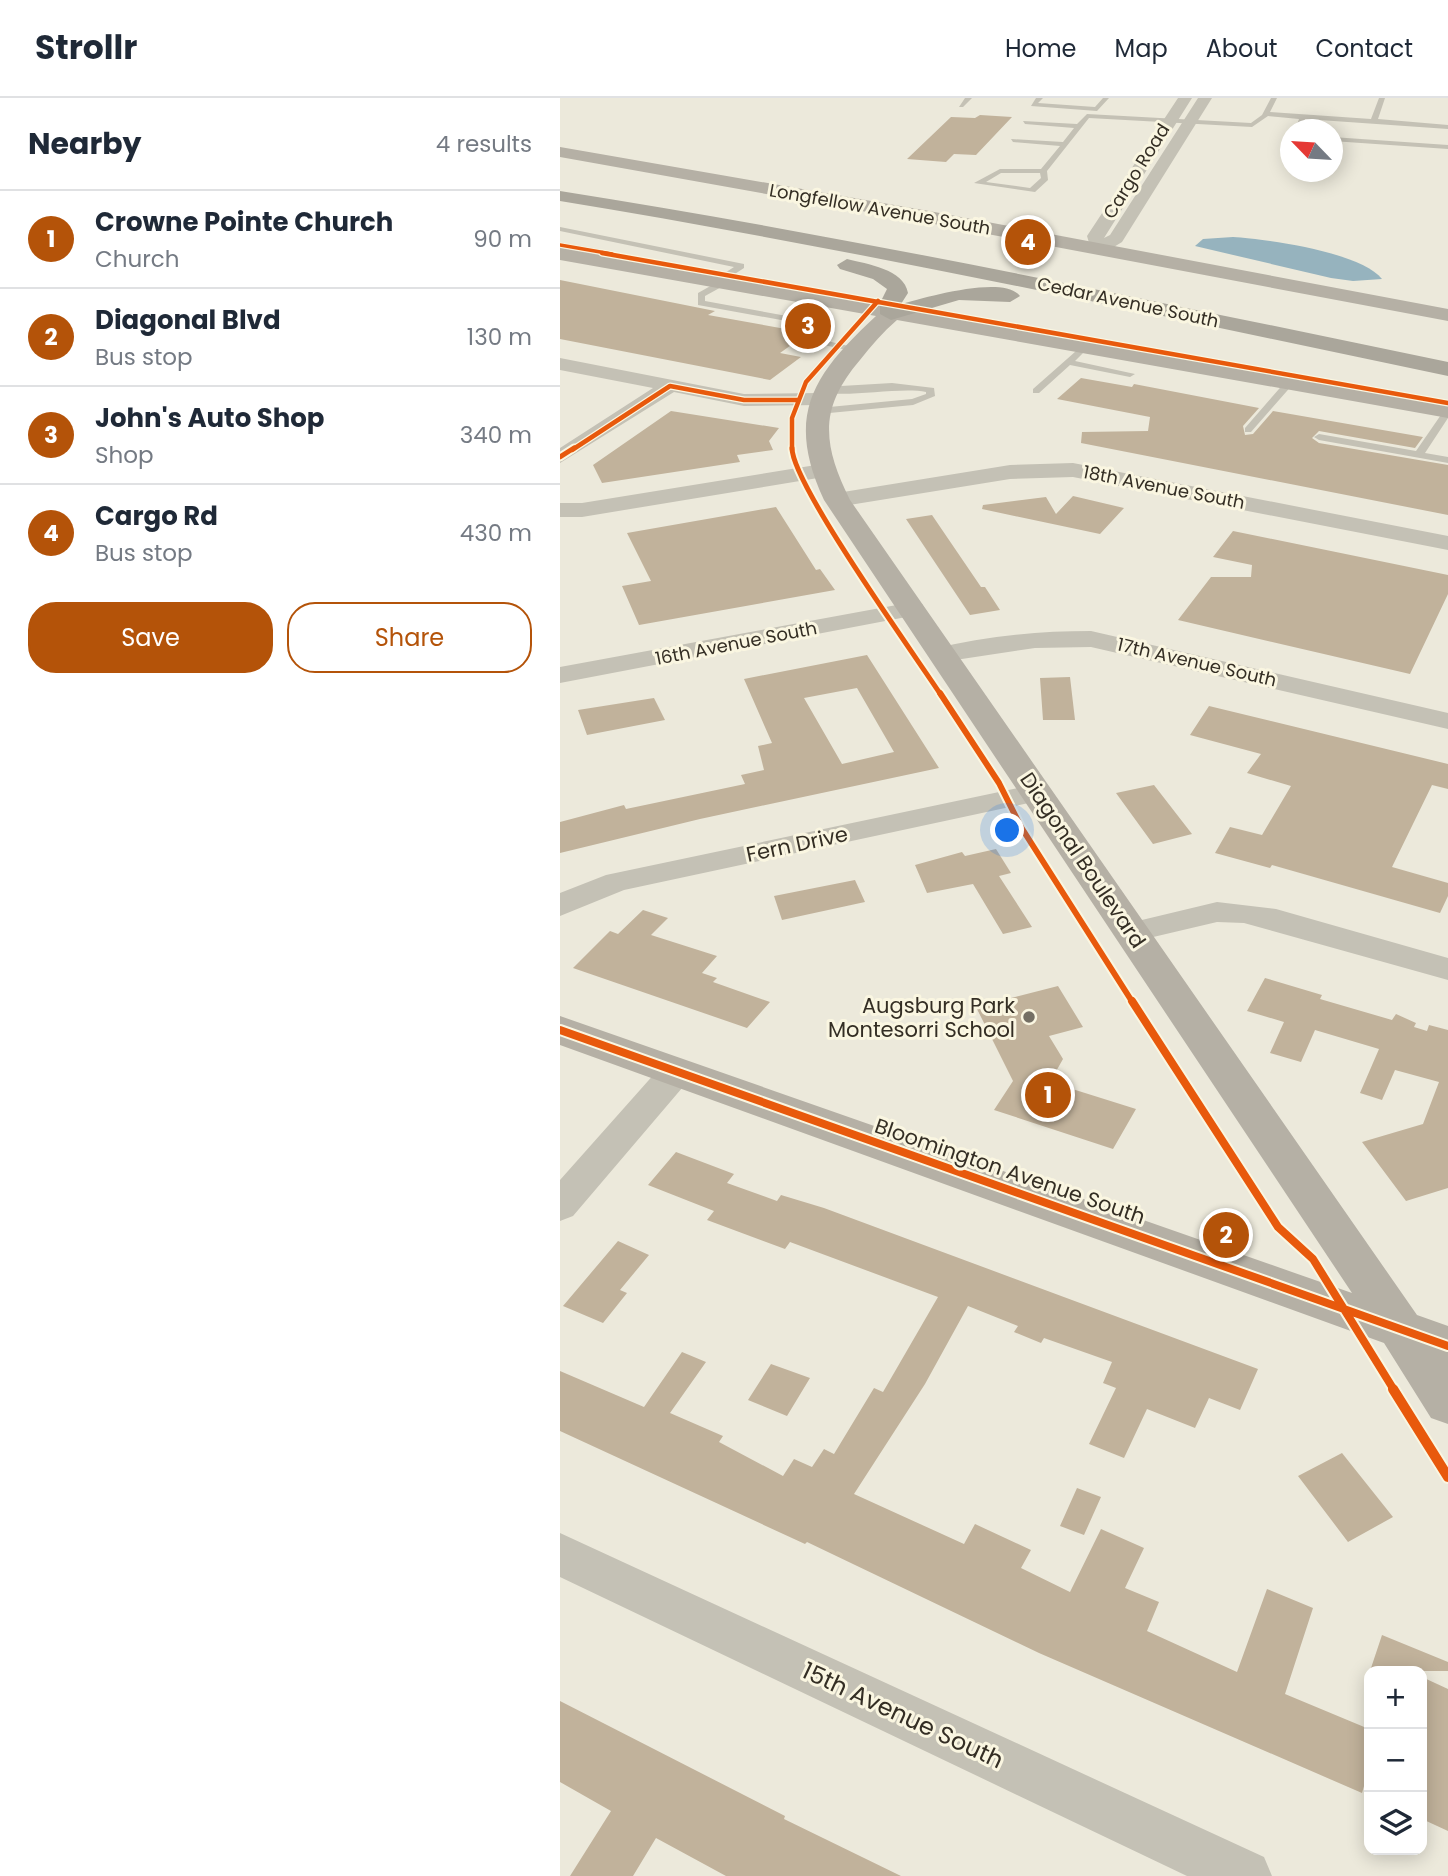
<!DOCTYPE html>
<html lang="en">
<head>
<meta charset="utf-8">
<style>
  body { margin:0; font-family:Poppins,sans-serif; background:#f6f6f7; color:#1f2937 }
  .controls { position:absolute; right:21px; bottom:21px; display:grid; overflow:hidden; border-radius:14px; box-shadow:0 4px 18px #0003 }
  .controls button { width:63px; height:63px; display:grid; place-items:center; padding:0; border:0; border-bottom:2px solid #e0e1e3; background:#fff; color:#1f2937; font:35px sans-serif }
  .compass { position:absolute; left:720px; top:21px; width:63px; height:63px; border-radius:50%; background:#fff; box-shadow:0 4px 18px #0003; rotate:295deg }
  .you { position:absolute; left:448px; top:733px; width:24px; height:24px; margin:-18px; border:5px solid #fff; border-radius:50%; background:#1a73e8; box-shadow:0 0 0 10px #1a73e833 }
  .badge { display:grid; place-items:center; width:46px; height:46px; border-radius:50%; background:#b45309; color:#fff; font-size:23px; font-weight:700 }
  .pin { position:absolute; translate:-50% -50%; border:4px solid #fff; box-shadow:0 2px 7px #0006 }
  .list { margin:0; padding:0; list-style:none }
  h2 { display:flex; justify-content:space-between; align-items:center; height:91px; margin:0; padding:0 28px; font-size:30px }
  h2 small { font-size:23px; font-weight:400; color:#747a83 }
  .list li { display:grid; grid-template-columns:46px 1fr auto; gap:21px; align-items:center; box-sizing:border-box; height:98px; padding:0 28px; border-top:2px solid #e0e1e3 }
  .list b { display:block; font-size:26px; white-space:nowrap }
  .list p { margin:0; font-size:23px; white-space:nowrap; color:#747a83 }
  .list em { font-size:23px; font-style:normal; color:#747a83 }
  .actions { display:flex; gap:14px; padding:21px 28px }
  .actions a { flex:1; padding:16px 0; border:2px solid #b45309; border-radius:28px; text-align:center; font-size:24px; color:#b45309 }
  .actions .main { background:#b45309; color:#fff }
  .icon { flex:none; width:38px; height:38px; fill:none; stroke:currentColor; stroke-width:2; stroke-linecap:round; stroke-linejoin:round }
  .map { position:relative; flex:none; width:888px; height:1778px; overflow:hidden }
  header { display:flex; align-items:center; gap:42px; box-sizing:border-box; height:98px; padding:0 35px; background:#fff; border-bottom:2px solid #e0e1e3 }
  header strong { font-size:33px }
  nav { display:flex; gap:38px; margin-inline-start:auto; font-size:24px }
  main { display:flex }
  aside { flex:1; background:#fff }
  .map>svg:first-child { display:block }
  .water { fill:#96b3be }
  .building { fill:#c1b29b; fill-rule:evenodd }
  .lines { fill:none; stroke-linecap:round; stroke-linejoin:round }
  .lane { fill:#c4c1b5; fill-rule:evenodd }
  .street { fill:#c4c1b5; fill-rule:evenodd }
  .secondary { fill:#b5b0a5; fill-rule:evenodd }
  .highway { fill:#aaa69b; fill-rule:evenodd }
  .cycleway-far5-casing { stroke:#faf6e1; stroke-width:5 }
  .cycleway-far4-casing { stroke:#faf6e1; stroke-width:7 }
  .cycleway-far3-casing { stroke:#faf6e1; stroke-width:9 }
  .cycleway-far2-casing { stroke:#faf6e1; stroke-width:10 }
  .cycleway-far1-casing { stroke:#faf6e1; stroke-width:12 }
  .cycleway-casing { stroke:#faf6e1; stroke-width:14 }
  .cycleway-far5 { stroke:#e8590c; stroke-width:3.5 }
  .cycleway-far4 { stroke:#e8590c; stroke-width:4.5 }
  .cycleway-far3 { stroke:#e8590c; stroke-width:5 }
  .cycleway-far2 { stroke:#e8590c; stroke-width:6 }
  .cycleway-far1 { stroke:#e8590c; stroke-width:8 }
  .cycleway { stroke:#e8590c; stroke-width:10 }
  .poi-dot { fill:#746f64; stroke:#faf6e1; stroke-width:2.5 }
  .labels { text-anchor:middle; dominant-baseline:central; stroke-width:6; stroke-linejoin:round; paint-order:stroke }
  .far-street-label { font-size:18px; fill:#342e24; stroke:#faf6e1 }
  .street-label { font-size:21px; fill:#342e24; stroke:#faf6e1 }
  .poi-label { font-size:21px; fill:#342e24; stroke:#faf6e1; text-anchor:end }
  .near-street-label { font-size:24px; fill:#342e24; stroke:#faf6e1 }
</style>
</head>
<body>
<header>
<strong>Strollr</strong>
<nav><a>Home</a><a>Map</a><a>About</a><a>Contact</a></nav>
</header>
<main>
<aside>
<h2>Nearby<small>4 results</small></h2>
<ul class="list">
<li><span class="badge">1</span><div><b>Crowne Pointe Church</b><p>Church</p></div><em>90 m</em></li>
<li><span class="badge">2</span><div><b>Diagonal Blvd</b><p>Bus stop</p></div><em>130 m</em></li>
<li><span class="badge">3</span><div><b>John's Auto Shop</b><p>Shop</p></div><em>340 m</em></li>
<li><span class="badge">4</span><div><b>Cargo Rd</b><p>Bus stop</p></div><em>430 m</em></li>
</ul>
<div class="actions"><a class="main">Save</a><a>Share</a></div>
</aside>
<div class="map">
<svg width="888" height="1778" viewBox="0 0 888 1778">
  <rect width="100%" height="100%" fill="#ece9db"/>
  <path class="water" d="M673,139c33,2 128,15 149,42l-29,2 -22,-3 -136,-32 8,-7z"/>
  <path class="building" d="M420,17l32,2 -36,38 -22,-1 -8,8 -39,-3 44,-42 24,1z
    M0,182l155,31 -7,4 100,18 -28,20 21,4 -31,23 -210,-41z
    M521,280l51,9 2,-3 125,24 -16,18 2,9 8,-1 20,-23 150,26 -8,11 -96,-17 -7,7 7,5 129,22v50l-367,-72 1,-11 66,-1 2,-14 -93,-18z
    M111,313l108,17 -10,13 4,9 -36,5 3,7 -138,21 -9,-18z
    M513,398l51,12 -24,26 -118,-25 1,-4 63,-8 10,17z
    M216,409l40,63 4,-1 15,21 -196,35 -17,-39 29,-5 -24,-48z
    M372,417l49,72h4l15,23 -30,5 -64,-96z
    M673,433l215,44v19l-38,80 -232,-54 33,-43h40l1,-12 -39,-8z
    M307,557l72,113 -239,51 -140,34v-31l64,-17 2,4 119,-25 -4,-9 23,-5 -6,-24 14,-3 -28,-64zM297,590l37,64 -52,12 -38,-66z
    M510,579l5,43h-32l-3,-42z
    M94,600l11,22 -78,15 -9,-25z
    M649,608l239,58v25l-16,-4 -40,82 56,16v13l-8,17 -168,-48 -2,3 -55,-15 15,-26 32,8 29,-49 -44,-13 14,-19 -71,-19z
    M594,687l38,49 -39,10 -37,-51z
    M436,751l15,24 -12,3 33,51 -29,7 -30,-50 -46,9 -12,-28 47,-13 3,4z
    M295,782l10,22 -83,18 -8,-24z
    M83,812l25,8 -17,17 66,21 -15,17 15,5 -4,4 57,20 -23,26 -174,-60 37,-37 8,3z
    M705,880l57,17 -2,4 72,21 4,-6 20,9 -2,4 13,4 2,-6 19,5v158l-42,13 -44,-59 61,-18 16,-42 -44,-12 -13,30 -22,-7 19,-44 -64,-19 -14,32 -31,-9 14,-31 -37,-11z
    M498,888l25,41 -34,9 14,23 -13,23 86,27 -23,40 -119,-39 19,-29 -37,-74z
    M116,1054l58,22 -7,9 50,18 4,-6 43,13 434,161 -18,41 -31,-12 -14,30 -48,-19 -23,49 -35,-14 27,-56 -13,-5 9,-21 -68,-24 -3,5 -27,-11 4,-6 -50,-20 -43,78 -71,110 110,50 11,-20 56,26 -10,18 49,24 31,-63 43,19 -19,40 34,14 -12,29 90,41 30,-83 46,19 -28,86 84,35v40l-7,24 -323,-140 -232,-111 -2,2 -245,-113v-60l84,36 38,-55 24,10 -36,51 53,23 -4,6 64,34 11,-17 18,8 12,-18 10,5 40,-66 9,4 55,-95 -148,-55 -5,7 -78,-29 7,-9 -66,-26z
    M58,1143l31,14 -29,35 7,3 -24,30 -40,-17z
    M211,1266l39,14 -23,38 -39,-16z
    M782,1355l51,64 -45,25 -50,-66z
    M517,1390l24,9 -17,38 -24,-9z
    M822,1537l66,27v9h-78z
    M862,1579l26,12v142l-26,-12z
    M0,1603l225,115 -1,3 117,57h-175l-70,-38 -23,38h-63l41,-65 -51,-29z"/>
  <g class="lines">
    <path class="lane" d="M405,0h7l-9,9h-4z
      M476,0h7l-5,5 57,4 8,-9h6l-12,13 -66,-5z
      M711,0h6l-7,14 101,7 8,-21h6l-7,21 70,6v4l-143,-10 -3,11h-7l4,-11 -31,-3 -16,11 -163,-9 -42,53 1,9 -13,12 -61,-9 26,-14h41l19,-23 -47,-4 -2,-3 52,3 11,-14 -49,-4 -2,-3 54,3 10,-10 164,9 11,-8zM441,75h39l1,5 -11,10 -44,-6z
      M772,39l116,8v4l-116,-8z
      M0,129l184,37v4l-20,13 1,4 -20,11v5l115,21 6,6 -7,11 42,10 -5,3 -46,-10 -1,-2 8,-12 -3,-2 -116,-21v-12l16,-9v-4l20,-13 -174,-36z
      M524,246l5,3 -14,14 60,13 -5,3 -60,-12 -31,28h-6v-4z
      M726,283l8,2 -43,49h-6v-4z
      M332,285l42,5 1,8 -22,9 -94,9 -5,-3 5,-3 93,-9 14,-5v-2c-26,-6 -91,8 -107,-2l5,-3z
      M888,310v10l-23,35 23,4v6l-129,-23 -5,-3 5,-3 97,17 29,-42z"/>
    <path class="street" d="M618,0h14l-88,140 6,-3 88,-137h14l-90,144 -18,11h-12l-5,-17z
      M0,260l184,36 75,-1 10,6 -10,6 -75,1 -70,-14 -114,71v-15l93,-60 -93,-18z
      M513,365l375,73v14l-375,-73 -63,2 -173,28 -11,-7 11,-7 173,-28z
      M262,366l8,2 3,5 -3,5 -248,41h-22v-14h22z
      M353,504l9,2 3,5 -3,5 -362,69v-16z
      M531,533l357,82v16l-357,-82 -56,1 -93,14 -9,-3 -4,-5 4,-5c51,-13 105,-18 158,-18z
      M477,686l10,3 4,6 -4,6 -423,91 -64,26v-23l46,-18z
      M657,804l59,7 172,49v22l-204,-57 -27,-1 -85,20 -11,-3 -5,-7 5,-7z
      M116,962l12,3 6,9 -6,9 -115,135 -13,5v-41l104,-117z
      M0,1435l704,324 8,19h-85l-627,-299z"/>
    <path class="secondary" d="M0,49l369,64 519,98v12l-519,-98 -369,-66z
      M0,150l888,156v14l-551,-98c-14,12 -26,26 -37,40 -42,49 -37,85 -10,140l567,815 31,11v98l-17,-6 -47,-75 -824,-298v-29l792,277 -528,-793c-39,-84 -12,-125 52,-184l-316,-56z"/>
    <path class="highway" d="M0,93c298,47 593,110 888,171v14c-295,-62 -590,-126 -888,-175z
      M287,161c20,5 57,10 61,34l-7,11c22,-6 103,-30 119,-8l-10,6 -51,-2 -68,20 -11,-6v-11l7,-14 -14,-10 -33,-10 -3,-4z"/>
    <g class="cycleway-far5-casing">
      <path id="cycleway-far5" d="M0,147l52,9"/>
    </g>
    <g class="cycleway-far4-casing">
      <path id="cycleway-far4" d="M42,155l846,150
        M12,352l98,-64 74,14h54
        M232,352v-32l14,-36 72,-81"/>
    </g>
    <g class="cycleway-far3-casing">
      <path id="cycleway-far3" d="M232,350c0,36 122,206 149,247
        M0,359l14,-9"/>
    </g>
    <g class="cycleway-far2-casing">
      <path id="cycleway-far2" d="M380,595l59,90 22,44 112,176"/>
    </g>
    <g class="cycleway-far1-casing">
      <path id="cycleway-far1" d="M572,903l146,226 35,32 81,131
        M0,932l888,316"/>
    </g>
    <g class="cycleway-casing">
      <path id="cycleway" d="M833,1291l55,88"/>
    </g>
    <use href="#cycleway-far5" class="cycleway-far5"/>
    <use href="#cycleway-far4" class="cycleway-far4"/>
    <use href="#cycleway-far3" class="cycleway-far3"/>
    <use href="#cycleway-far2" class="cycleway-far2"/>
    <use href="#cycleway-far1" class="cycleway-far1"/>
    <use href="#cycleway" class="cycleway"/>
  </g>
  <circle class="poi-dot" cx="469" cy="919" r="7"/>
  <g class="labels">
    <g class="far-street-label">
      <text transform="translate(576 73) rotate(-58)">Cargo Road</text>
      <text transform="translate(320 111) rotate(10)">Longfellow Avenue South</text>
      <text transform="translate(568 204) rotate(12)">Cedar Avenue South</text>
      <text transform="translate(604 389) rotate(11)">18th Avenue South</text>
      <text transform="translate(176 545) rotate(-11)">16th Avenue South</text>
      <text transform="translate(637 564) rotate(13)">17th Avenue South</text>
    </g>
    <g class="street-label">
      <text transform="translate(237 746) rotate(-12)">Fern Drive</text>
      <text transform="translate(523 762) rotate(56)">Diagonal Boulevard</text>
      <text transform="translate(450 1073) rotate(19)">Bloomington Avenue South</text>
    </g>
    <g class="poi-label">
      <text x="455" y="907">Augsburg Park<tspan x="455" dy="24">Montesorri School</tspan></text>
    </g>
    <g class="near-street-label">
      <text transform="translate(343 1617) rotate(25)">15th Avenue South</text>
    </g>
  </g>
</svg>
<div class="controls">
<button>+</button>
<button>−</button>
<button><svg class="icon" aria-label="layers" viewBox="0 0 24 24"><path d="M12 4l9 5-9 5-9-5zM3 14l9 5 9-5"/></svg></button>
</div>
<svg class="compass" viewBox="-18 -18 36 36"><path d="M0-13l5 13h-10z" fill="#e53935"/><path d="M0 13l5-13h-10z" fill="#747a83"/></svg>
<div class="you"></div>
<div class="pin badge" style="left:488px;top:997px">1</div>
<div class="pin badge" style="left:666px;top:1137px">2</div>
<div class="pin badge" style="left:248px;top:228px">3</div>
<div class="pin badge" style="left:468px;top:144px">4</div>
</div>
</main>
</body>
</html>
